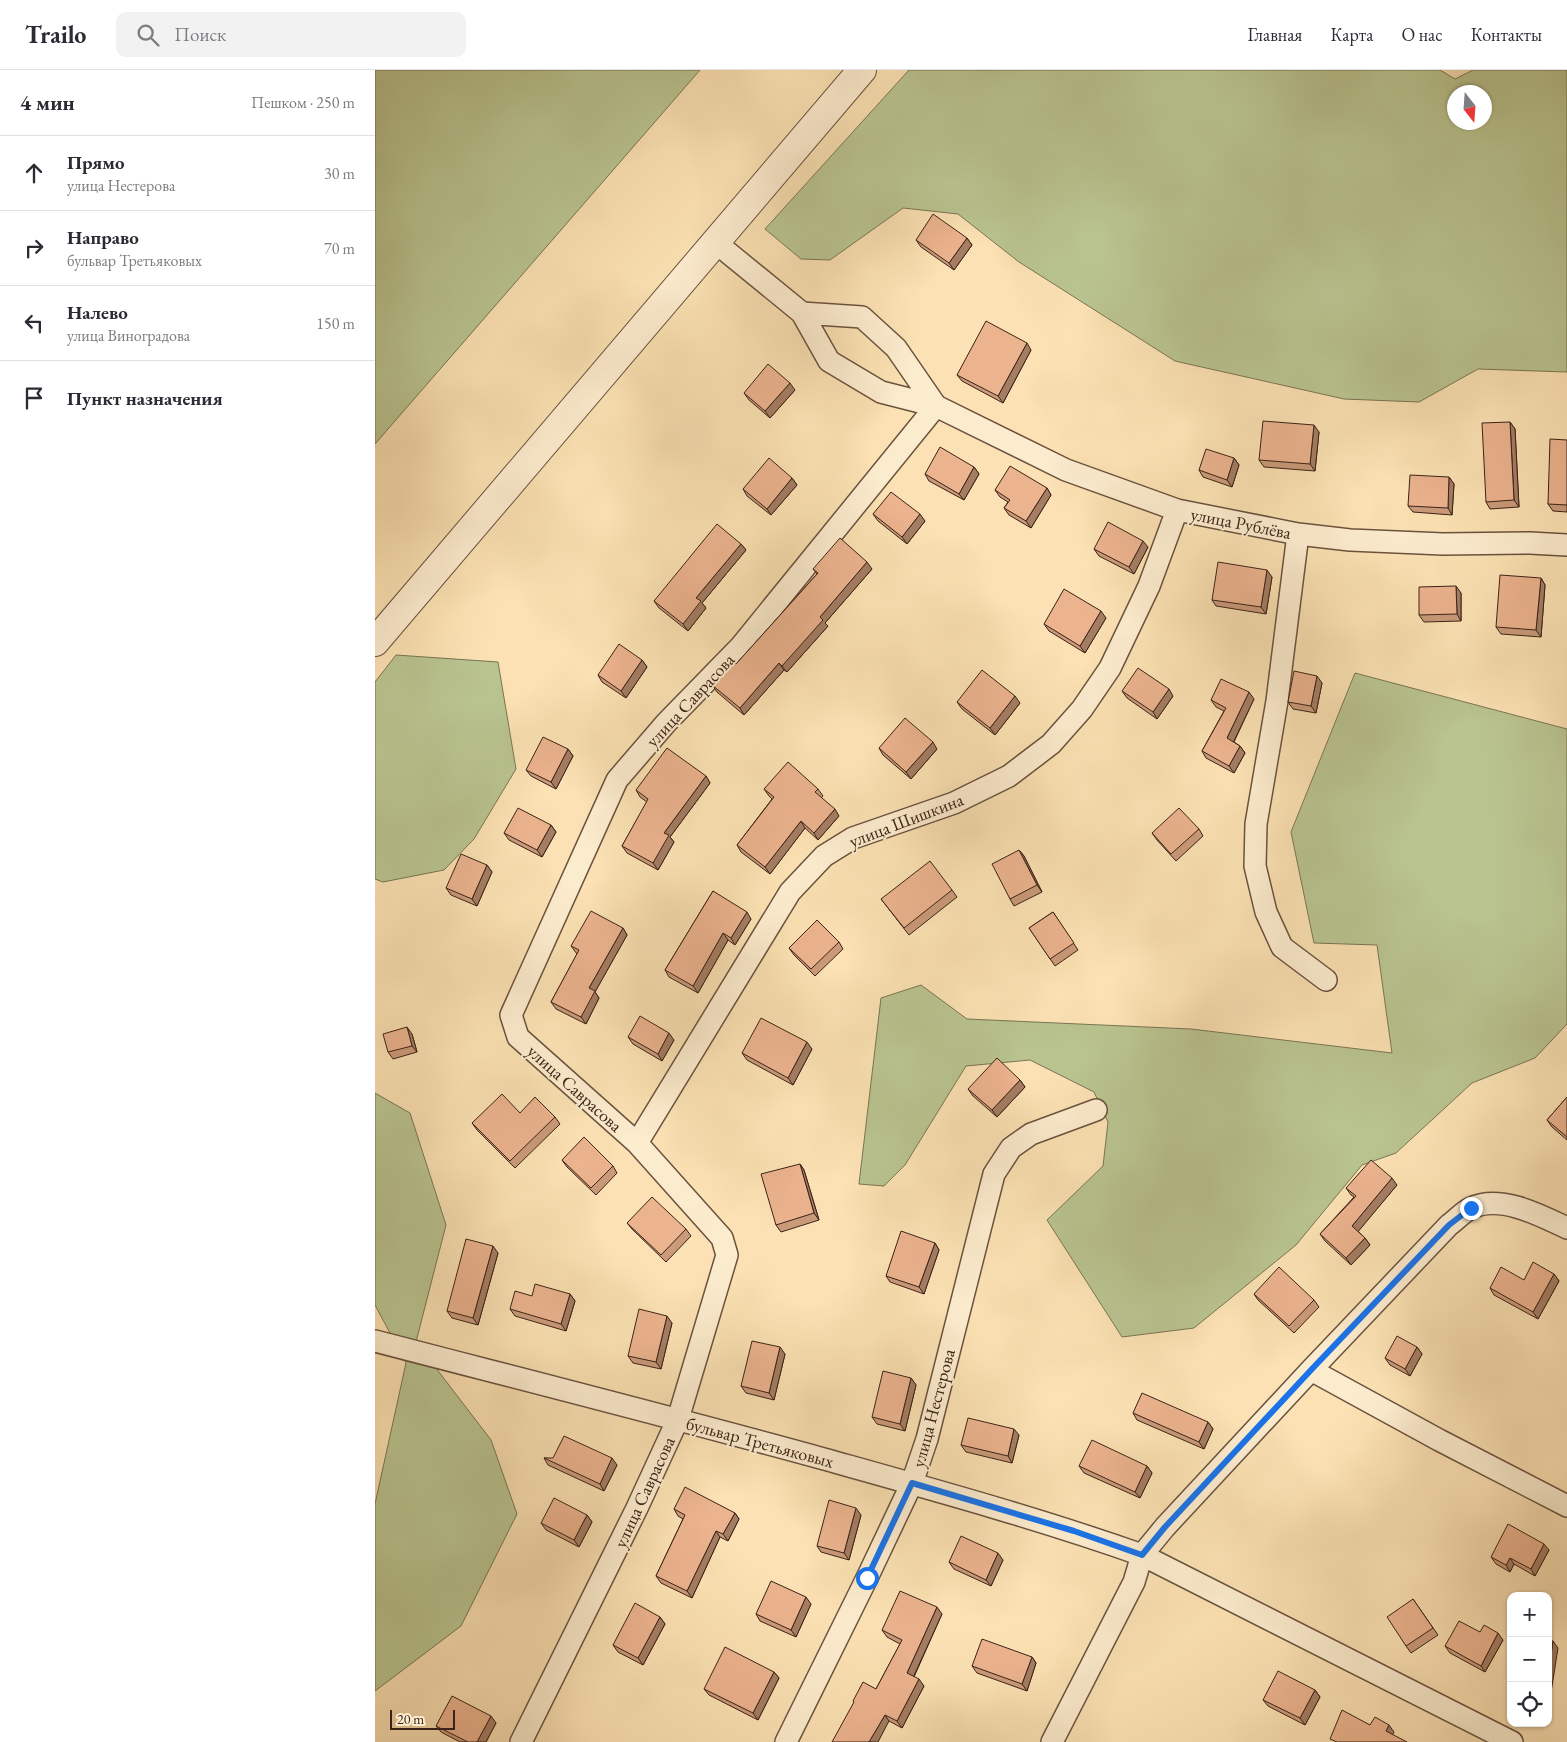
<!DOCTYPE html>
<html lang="ru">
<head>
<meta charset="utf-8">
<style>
  body { margin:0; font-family:"EB Garamond",serif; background:#f2f2f3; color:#2b2b33 }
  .controls { position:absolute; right:15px; bottom:15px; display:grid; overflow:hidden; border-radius:10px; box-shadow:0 1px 4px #0004 }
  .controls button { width:45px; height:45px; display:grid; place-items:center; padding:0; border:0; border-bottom:1px solid #e1e1e2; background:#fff; color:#2b2b33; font:25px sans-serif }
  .compass { position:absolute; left:1072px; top:15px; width:45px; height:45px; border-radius:50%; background:#fff; box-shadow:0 1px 4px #0004; rotate:163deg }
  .scale { position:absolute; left:15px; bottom:12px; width:65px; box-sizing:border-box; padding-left:5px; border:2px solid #3b2317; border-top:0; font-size:14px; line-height:18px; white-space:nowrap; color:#3b2317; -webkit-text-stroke:4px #fcecce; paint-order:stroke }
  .stop { position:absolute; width:15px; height:15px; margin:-11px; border:4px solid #1a73e8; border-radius:50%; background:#fff }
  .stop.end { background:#1a73e8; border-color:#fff; box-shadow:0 1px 5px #0008 }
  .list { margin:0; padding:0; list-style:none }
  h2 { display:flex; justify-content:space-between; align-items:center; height:65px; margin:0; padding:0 20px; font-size:21px }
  h2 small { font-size:16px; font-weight:400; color:#7c7c81 }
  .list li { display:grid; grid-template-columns:32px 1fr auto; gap:15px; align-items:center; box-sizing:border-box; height:75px; padding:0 20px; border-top:1px solid #e1e1e2 }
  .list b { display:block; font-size:19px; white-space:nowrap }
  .list p { margin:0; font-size:16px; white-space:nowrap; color:#7c7c81 }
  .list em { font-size:16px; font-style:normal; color:#7c7c81 }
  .icon { flex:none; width:28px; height:28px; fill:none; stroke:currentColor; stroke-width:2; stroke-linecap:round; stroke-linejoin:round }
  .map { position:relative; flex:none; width:1192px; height:1672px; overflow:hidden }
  header { display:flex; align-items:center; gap:30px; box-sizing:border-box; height:70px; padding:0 25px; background:#fff; border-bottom:1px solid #e1e1e2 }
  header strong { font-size:24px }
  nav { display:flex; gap:28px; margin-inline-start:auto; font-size:18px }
  .search { width:350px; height:45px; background:#f2f2f3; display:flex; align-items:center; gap:12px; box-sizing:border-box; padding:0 18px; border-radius:10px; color:#7c7c81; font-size:19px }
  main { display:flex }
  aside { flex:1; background:#fff }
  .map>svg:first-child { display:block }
  .green { fill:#b9c490; stroke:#7a7454; fill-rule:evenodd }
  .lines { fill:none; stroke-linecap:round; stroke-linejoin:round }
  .minor-casing { stroke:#6b523e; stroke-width:24 }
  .tertiary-casing { stroke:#6b523e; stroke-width:30 }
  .minor { stroke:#fcecce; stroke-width:21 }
  .tertiary { stroke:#fcecce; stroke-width:28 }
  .wall { fill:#ca9a7a; stroke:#3b2317 }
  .shaded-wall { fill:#a47d63; stroke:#3b2317 }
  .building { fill:#ebb38e; stroke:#3b2317 }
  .route { stroke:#1a73e8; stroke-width:6 }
  .labels { text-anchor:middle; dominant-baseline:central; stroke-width:4; stroke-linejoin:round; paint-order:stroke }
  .street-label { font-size:18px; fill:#3b2317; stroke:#fcecce }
</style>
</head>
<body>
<header>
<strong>Trailo</strong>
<div class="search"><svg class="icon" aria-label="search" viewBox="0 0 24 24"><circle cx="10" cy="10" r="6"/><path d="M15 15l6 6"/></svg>Поиск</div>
<nav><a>Главная</a><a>Карта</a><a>О нас</a><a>Контакты</a></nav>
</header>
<main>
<aside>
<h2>4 мин<small>Пешком · 250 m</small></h2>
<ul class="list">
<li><svg class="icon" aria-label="ahead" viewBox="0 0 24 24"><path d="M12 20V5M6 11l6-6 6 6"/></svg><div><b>Прямо</b><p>улица Нестерова</p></div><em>30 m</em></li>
<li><svg class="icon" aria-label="right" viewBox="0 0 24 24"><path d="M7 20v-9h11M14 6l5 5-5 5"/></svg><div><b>Направо</b><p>бульвар Третьяковых</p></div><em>70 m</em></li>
<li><svg class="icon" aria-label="left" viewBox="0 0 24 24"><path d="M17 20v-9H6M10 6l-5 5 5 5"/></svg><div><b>Налево</b><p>улица Виноградова</p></div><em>150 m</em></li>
<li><svg class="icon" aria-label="arrive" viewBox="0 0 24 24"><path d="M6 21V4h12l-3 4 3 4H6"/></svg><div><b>Пункт назначения</b></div></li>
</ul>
</aside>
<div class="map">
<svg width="1192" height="1672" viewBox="0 0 1192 1672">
  <rect width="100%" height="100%" fill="#fbe1b3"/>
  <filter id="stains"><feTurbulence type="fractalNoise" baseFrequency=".004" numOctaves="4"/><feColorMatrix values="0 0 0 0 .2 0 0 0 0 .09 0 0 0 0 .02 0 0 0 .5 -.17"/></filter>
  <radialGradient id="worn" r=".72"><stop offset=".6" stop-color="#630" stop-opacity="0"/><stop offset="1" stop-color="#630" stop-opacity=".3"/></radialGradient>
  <path class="green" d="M0,0h325l-325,374z
    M534,0h531l15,9 18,-9h94v302l-89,-3 -59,33 -75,-3 -169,-38 -156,-99 -61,-48 -55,-6 -73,52 -29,-1 -36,-30zM1110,22v30h-30v-30z
    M21,585l102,7 18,107 -42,70 -30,31 -61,12 -8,-3v-197z
    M980,603l212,56v295l-32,34 -63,25 -76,70 -34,12 -66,80 -102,83 -72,9 -75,-117 56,-54 5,-44 -14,-30 -64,-32 -64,6 -61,99 -21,21 -25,-2 22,-186 40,-13 46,34 224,10 201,24 -15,-108 -63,-2 -23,-111z
    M0,1023l35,20 36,112 -30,117 75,98 26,74 -56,112 -86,65v-187l31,-141 -31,-58z"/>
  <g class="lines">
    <g class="minor-casing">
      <path id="minor" d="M340,172l87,71 27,48 52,31 55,14 130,64 111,40 121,24 52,6 93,4 87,-1 37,2
        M427,243l60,4 34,31 40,58
        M923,464l-21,167 -21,123 -1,42 11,46 16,35 44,33
        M262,1073l153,-251 34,-36 29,-18 101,-35 55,-27 42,-32 31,-35 28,-41 39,-82 28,-76
        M0,1271c150,39 300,77 449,118 107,30 213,59 318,96l370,187
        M936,1300l128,70 128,66
        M146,1672l116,-234 41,-89 49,-164 -5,-17 -85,-95 -119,-106 -7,-22 106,-235 49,-57 75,-77 195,-240
        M411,1672l81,-164 45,-95 15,-44 67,-265 17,-26 20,-14 65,-24
        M677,1672l82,-160 8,-27 23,-28 146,-157 138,-145c7,-5 14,-13 22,-17 29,-14 69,7 96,20"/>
    </g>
    <g class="tertiary-casing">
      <path id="tertiary" d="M0,572l487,-572"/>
    </g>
    <use href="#minor" class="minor"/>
    <use href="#tertiary" class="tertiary"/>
  </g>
  <path class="wall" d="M592,168l5,7 -18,25 -33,-23 -5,-7z
    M656,280l-28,53 -41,-22 -5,-6z
    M420,320l-25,28 -21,-18 -5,-7z
    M1135,352l5,7 4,78 -29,2 -4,-7z
    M944,362l-4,39 -51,-4 -5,-7z
    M1192,370v72l-14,-1 -5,-7z
    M859,388l5,7 -7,22 -29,-10 -4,-7z
    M599,397l5,7 -15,26 -35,-19 -4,-7z
    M1074,407l5,7 -2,31 -39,-3 -5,-6z
    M417,408l5,7 -26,30 -24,-19 -4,-7z
    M672,418l4,7 -20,33 -22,-13 -5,-7 4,-6 -8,-5 -5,-7z
    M498,444l52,7 -18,23 -29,-23z
    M366,474l5,6 -44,53 4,5 -18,23 -29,-23 -5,-7z
    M773,477l-14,27 -35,-18 -5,-7z
    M438,499h59l-47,54 3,3 -41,46 -3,-2 -40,45 -27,-23 -5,-7 24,-21 81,-90z
    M897,507l-6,37 -50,-8 -4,-6z
    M1166,508l4,7 -4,52 -40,-3 -5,-7z
    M1086,523v28l-37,1 -5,-7z
    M731,548l-21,35 -36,-22 -5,-7z
    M267,590l5,7 -21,31 -24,-16 -4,-7z
    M947,613l-6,30 -23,-4 -5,-7z
    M747,621l51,5 -16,23 -30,-21z
    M879,629l-20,43 6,4 5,7 -11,20 -28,-15 -4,-7 22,-40 -8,-4 -5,-7z
    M582,632l63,1 -25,32 -33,-26z
    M504,678l58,1 -26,30 -28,-24z
    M193,679l5,7 -17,33 -25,-13 -5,-6z
    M331,706l4,7 -40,54 4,5 -16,28 -31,-17 -5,-7 25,-44 -7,-5 -4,-7z
    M389,719h54l5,7 -2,2 18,18 -21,24 -13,-12 -35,46 -29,-22 -4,-7 35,-46 -3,-3z
    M176,755l5,7 -14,25 -33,-17 -5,-7z
    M824,759l4,7 -27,25 -19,-21 -5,-7z
    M644,780l5,6 18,36 -28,14 -4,-7z
    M112,795l5,7 -15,34 -26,-11 -5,-7z
    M577,820l5,7 -48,38 -28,-36z
    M338,821l38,28 -16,26 -7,-5 -30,53 -29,-16 -4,-7z
    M678,842l25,38 -23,16 -26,-38z
    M248,858l4,7 -32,57 4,6 -13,26 -30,-15 -5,-7 26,-48 -6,-8z
    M464,872l4,7 -28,27 -21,-21 -5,-7z
    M37,964l5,18 -24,7 -5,-7z
    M253,967l46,3 -12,21 -29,-17z
    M437,979l-19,36 -46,-25 -5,-7z
    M645,1010l5,7 -28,30 -24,-21 -5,-7z
    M1192,1027v43l-15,-13 -5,-7z
    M145,1043l35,4 5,7 -45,44 -38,-38 -5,-7z
    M187,1090l51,6 4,7 -21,22 -29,-28z
    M425,1094l4,6 15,50 -38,12 -5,-7z
    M1022,1115l-39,46 7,7 5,7 -19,20 -26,-24 -5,-7 34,-37 -3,-2 -5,-7z
    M252,1153l59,6 5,7 -25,26 -34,-33z
    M560,1173l4,7 -15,44 -34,-12 -4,-6z
    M123,1183l-20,72 -26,-7 -5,-7z
    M1179,1204l5,7 -21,38 -44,-24 -4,-7 34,-8z
    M195,1224l5,7 -9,30 -51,-15 -5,-7 22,-13z
    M879,1224l60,6 5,7 -25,26 -36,-33z
    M297,1253l-11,46 -28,-6 -5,-7z
    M1042,1277l5,7 -12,22 -20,-11 -5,-7z
    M410,1284l-11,46 -28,-7 -5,-7z
    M536,1308l5,7 -11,46 -28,-7 -5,-7z
    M758,1343l75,9 5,7 -9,20 -67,-29z
    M644,1365l-7,28 -46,-11 -5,-7z
    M169,1388l73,7 -13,26 -56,-26z
    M704,1396h68l5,7 -12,25 -56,-25z
    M299,1439l61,4 4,6 -11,22 -8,-4 -28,61 -31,-15 -5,-7 27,-57 -5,-3z
    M212,1445l5,7 -13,25 -33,-17 -5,-7z
    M486,1445l-12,45 -28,-8 -4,-6z
    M1174,1480l-14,26 -21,-12 -4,8 -14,-8 -5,-7z
    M628,1490l-12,26 -37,-17 -5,-7z
    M1038,1529l25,36 -27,18 -5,-7z
    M436,1534l-15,33 -36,-16 -4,-7z
    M567,1544l-28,63 10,9 -22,42 -48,-26 -1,-1 23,-12 24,-45 -13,-7 -5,-7z
    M285,1547l5,7 -22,41 -25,-13 -5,-7z
    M1105,1562l23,8 -18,32 -35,-19 -5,-7z
    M657,1587l4,6 -9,28 -50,-18 -5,-7z
    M399,1602l5,6 -21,42 -49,-25 -5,-6z
    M940,1620l5,7 -15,28 -37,-19 -5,-6z
    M121,1653l-10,19h-26l-19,-10 -5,-6z"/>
  <path class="shaded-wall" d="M592,168l5,7 -18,25 -5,-7z
    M652,273l4,7 -28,53 -5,-7z
    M415,313l5,7 -25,28 -5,-7z
    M1135,352l5,7 4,78 -5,-7z
    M939,355l5,7 -4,39 -5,-7z
    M859,388l5,7 -7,22 -5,-7z
    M599,397l5,7 -15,26 -5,-6z
    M1074,407l5,7 -2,31 -4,-7z
    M417,408l5,7 -26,30 -4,-6z
    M672,418l4,7 -20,33 -5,-7z
    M545,444l5,7 -18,23 -5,-7z
    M768,471l5,6 -14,27 -5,-7z
    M366,474l5,6 -44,53 4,5 -18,23 -5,-7 13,-26z
    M492,492l5,7 -47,54 3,3 -41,46 -5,-6 38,-49z
    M892,500l5,7 -6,37 -5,-7z
    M1166,508l4,7 -4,52 -5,-7z
    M1081,516l5,7v28l-4,-7z
    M726,541l5,7 -21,35 -5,-7z
    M267,590l5,7 -21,31 -5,-7z
    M404,593l5,7 -40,45 -4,-7z
    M942,606l5,7 -6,30 -5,-7z
    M794,619l4,7 -16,23 -4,-7z
    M874,622l5,7 -22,46 -5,-7z
    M640,626l5,7 -25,32 -5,-7z
    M558,672l4,7 -26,30 -5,-7z
    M865,676l5,7 -11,20 -5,-7z
    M193,679l5,7 -17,33 -5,-7z
    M331,706l4,7 -40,54 4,5 -16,28 -5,-7 11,-30z
    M460,739l4,7 -21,24 -4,-7z
    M426,751l4,7 -35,46 -5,-7z
    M176,755l5,7 -14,25 -5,-7z
    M644,780l5,6 18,36 -5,-7z
    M112,795l5,7 -15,34 -5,-7z
    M372,842l4,7 -16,26 -4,-7z
    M248,858l4,7 -32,57 4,6 -13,26 -5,-7 8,-29z
    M348,863l5,7 -30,53 -5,-7z
    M32,957l5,7 5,18 -5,-6z
    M294,963l5,7 -12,21 -4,-7z
    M432,972l5,7 -19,36 -5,-7z
    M645,1010l5,7 -28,30 -5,-7z
    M425,1094l4,6 15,50 -5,-7z
    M1017,1108l5,7 -40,48 -5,-7z
    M990,1168l5,7 -19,20 -5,-7z
    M560,1173l4,7 -15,44 -5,-7z
    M118,1176l5,7 -20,72 -5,-7z
    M1179,1204l5,7 -21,38 -5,-7z
    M195,1224l5,7 -9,30 -5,-7z
    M292,1246l5,7 -11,46 -5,-7z
    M405,1277l5,7 -11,46 -5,-7z
    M1042,1277l5,7 -12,22 -5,-7z
    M536,1308l5,7 -11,46 -5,-7z
    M833,1352l5,7 -9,20 -5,-7z
    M639,1359l5,6 -7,28 -4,-7z
    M237,1388l5,7 -13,26 -4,-7z
    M772,1396l5,7 -12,25 -5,-6z
    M481,1438l5,7 -12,45 -5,-7z
    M360,1443l4,6 -11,22 -5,-7z
    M212,1445l5,7 -13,25 -5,-7z
    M341,1461l4,6 -28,61 -5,-7z
    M1169,1474l5,6 -14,26 -4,-7z
    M623,1483l5,7 -12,26 -5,-6z
    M1135,1488l4,6 -4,8 -4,-7z
    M431,1527l5,7 -15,33 -5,-7z
    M562,1537l5,7 -30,66 -5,-7z
    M285,1547l5,7 -22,41 -5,-7z
    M1123,1563l5,7 -18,32 -4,-6z
    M1178,1571l5,7 -9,57 -1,-2v-29z
    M657,1587l4,6 -9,28 -5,-7z
    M399,1602l5,6 -21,42 -5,-7z
    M544,1609l5,7 -22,42 -5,-7z
    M940,1620l5,7 -15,28 -5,-7z
    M510,1645l4,6 -11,21h-9z
    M116,1646l5,7 -10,19h-9z
    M1014,1655l5,7 -3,6 -5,-7z"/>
  <path class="building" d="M558,144l34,24 -18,25 -33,-23z
    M611,251l41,22 -29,53 -41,-21z
    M393,294l22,19 -25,28 -21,-18z
    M888,351l51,4 -4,39 -51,-4z
    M1135,352l4,78 -28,2 -4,-79z
    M1175,369l17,1v65l-19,-1z
    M565,377l34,20 -15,27 -34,-20z
    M831,379l28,9 -7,22 -28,-10z
    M394,388l23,20 -25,31 -24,-20z
    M635,396l37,22 -21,33 -22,-13 6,-8 -15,-10z
    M1035,405l39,2 -1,31 -40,-2z
    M516,422l29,22 -18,23 -29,-23z
    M733,452l35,19 -14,26 -35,-18z
    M342,454l24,20 -45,54 5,3 -18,23 -29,-23z
    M465,468l27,24 -47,55 3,3 -41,46 -3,-3 -39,45 -28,-23 20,-24 4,3 82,-91 -5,-4z
    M843,492l49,8 -6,37 -49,-7z
    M1125,505l41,3 -5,52 -40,-3z
    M1081,516l1,28 -38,1v-28z
    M689,519l37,22 -21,35 -36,-22z
    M244,574l23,16 -21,31 -23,-16z
    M763,598l31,21 -16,23 -31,-21z
    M607,600l33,26 -25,32 -33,-26z
    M919,601l23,5 -6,30 -23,-4z
    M846,609l28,13 -22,46 13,8 -11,20 -27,-15 24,-43 -15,-8z
    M530,648l28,24 -27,30 -27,-24z
    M168,667l25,12 -17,33 -25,-12z
    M292,678l39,28 -42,57 5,2 -16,28 -31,-17 26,-47 -12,-9z
    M413,692l30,27 -3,3 20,17 -21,24 -13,-12 -36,46 -28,-22 37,-48 -10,-8z
    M143,738l33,17 -14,25 -33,-17z
    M804,738l20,21 -28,25 -19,-21z
    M644,780l18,35 -27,14 -18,-35z
    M86,784l26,11 -15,34 -26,-11z
    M555,791l22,29 -48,38 -23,-29z
    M338,821l34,21 -16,26 -8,-5 -30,53 -28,-16z
    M216,841l32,17 -34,60 6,3 -14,26 -30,-15 28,-52 -8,-4z
    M678,842l21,31 -24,16 -21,-31z
    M442,850l22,22 -28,27 -22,-21z
    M265,946l29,17 -11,21 -30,-17z
    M386,948l46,24 -19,36 -46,-25z
    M32,957l5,19 -24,6 -5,-18z
    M622,988l23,22 -28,30 -24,-21z
    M127,1024l18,19 15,-16 20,20 -45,44 -38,-38z
    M1192,1027v40l-20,-17z
    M209,1067l29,29 -22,22 -29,-28z
    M996,1090l21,18 -40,48 13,12 -19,20 -26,-24 36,-38 -10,-8z
    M425,1094l14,49 -38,12 -15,-51z
    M277,1127l34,32 -25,26 -34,-32z
    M526,1161l34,12 -16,44 -33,-11z
    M91,1169l27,7 -20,72 -26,-7z
    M1158,1192l21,12 -21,38 -43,-24 11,-21 23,13z
    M904,1197l35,33 -25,26 -35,-32z
    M160,1214l35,10 -9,30 -51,-15 5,-18 17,5z
    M264,1239l28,7 -11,46 -28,-6z
    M1022,1266l20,11 -12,22 -20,-11z
    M377,1271l28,6 -11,46 -28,-7z
    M508,1301l28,7 -11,46 -28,-7z
    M767,1323l66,29 -9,20 -66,-29z
    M593,1348l46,11 -6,27 -47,-11z
    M189,1366l48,22 -12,26 -56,-26h9z
    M717,1370l55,26 -12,26 -56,-26z
    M310,1417l50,26 -12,21 -7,-3 -29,60 -31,-15 29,-61 -11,-6z
    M179,1428l33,17 -13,25 -33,-17z
    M454,1430l27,8 -12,45 -27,-7z
    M1133,1454l36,20 -13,25 -21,-11 -4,7 -15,-8z
    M586,1466l37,17 -12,27 -37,-18z
    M396,1511l35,16 -15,33 -35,-16z
    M525,1521l37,16 -30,66 12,6 -22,42 -12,-6 -16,27h-37l22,-40 -1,-1 10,-19 13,7 26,-49 -20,-10z
    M1038,1529l20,29 -27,18 -19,-29z
    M260,1533l25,14 -22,41 -25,-13z
    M1084,1551l21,11 4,-7 14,8 -17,33 -36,-20z
    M607,1569l50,18 -10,27 -50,-18z
    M1173,1570l5,1 -5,33z
    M350,1577l49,25 -21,41 -49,-24z
    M903,1601l37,19 -15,28 -37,-18z
    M77,1626l39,20 -14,26h-9l-32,-16z
    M967,1640l28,15 5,-8 14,8 -3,6 21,11h-70l-7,-3z"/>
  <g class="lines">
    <path class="route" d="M492,1508l45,-95 162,48 68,24 23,-28 146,-157 138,-145 22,-17"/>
  </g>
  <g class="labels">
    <g class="street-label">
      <text transform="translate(866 453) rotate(11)">улица Рублёва</text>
      <text transform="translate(315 630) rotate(-47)">улица Саврасова</text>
      <text transform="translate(531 750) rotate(-21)">улица Шишкина</text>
      <text transform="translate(200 1018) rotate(42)">улица Саврасова</text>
      <text transform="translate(558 1338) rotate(-75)">улица Нестерова</text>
      <text transform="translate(385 1372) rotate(15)">бульвар Третьяковых</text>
      <text transform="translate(269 1422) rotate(-65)">улица Саврасова</text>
    </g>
  </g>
  <rect width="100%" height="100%" filter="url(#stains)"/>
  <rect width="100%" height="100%" fill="url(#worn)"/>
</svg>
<div class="controls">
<button>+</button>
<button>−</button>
<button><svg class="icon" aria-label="locate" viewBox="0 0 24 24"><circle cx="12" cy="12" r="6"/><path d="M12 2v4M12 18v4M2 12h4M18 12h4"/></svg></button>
</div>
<svg class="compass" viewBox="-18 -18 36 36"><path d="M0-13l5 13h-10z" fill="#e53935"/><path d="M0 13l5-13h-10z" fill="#7c7c81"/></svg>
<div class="scale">20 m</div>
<div class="stop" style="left:492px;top:1508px"></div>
<div class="stop end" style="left:1096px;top:1138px"></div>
</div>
</main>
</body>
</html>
